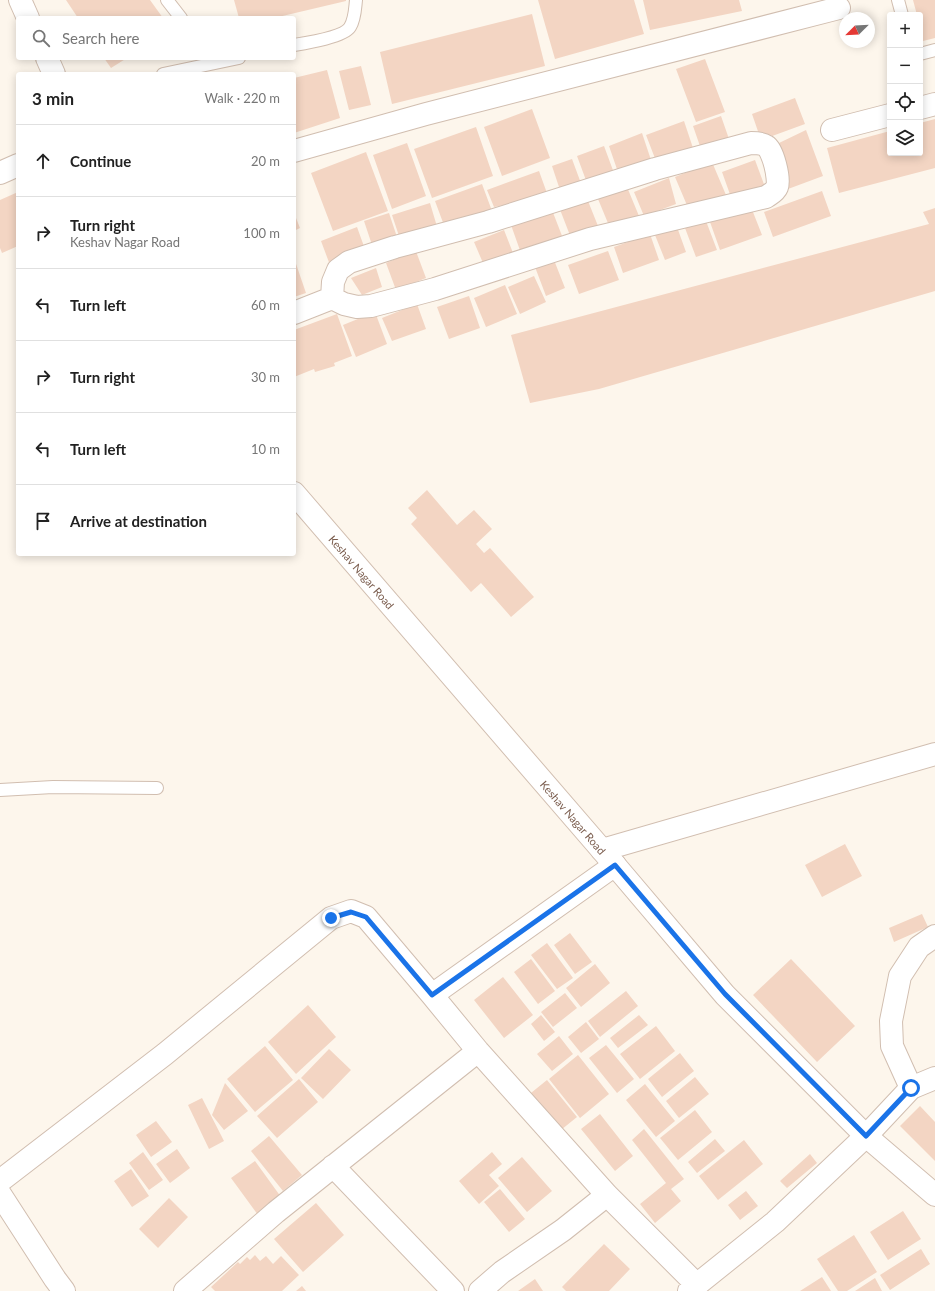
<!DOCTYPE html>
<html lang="en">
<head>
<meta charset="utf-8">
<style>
  body { margin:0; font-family:Lato,sans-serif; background:#f6f6f6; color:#222 }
  .controls { position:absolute; right:12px; top:12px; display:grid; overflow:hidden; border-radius:4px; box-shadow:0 2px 10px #0003 }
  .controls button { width:36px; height:36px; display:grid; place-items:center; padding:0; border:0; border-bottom:1px solid #e0e0e0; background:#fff; color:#222; font:20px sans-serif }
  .compass { position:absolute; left:839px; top:12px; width:36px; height:36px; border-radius:50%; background:#fff; box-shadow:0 2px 10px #0003; rotate:246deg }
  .stop { position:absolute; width:12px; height:12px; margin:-9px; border:3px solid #1a73e8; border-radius:50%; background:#fff }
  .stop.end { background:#1a73e8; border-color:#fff; box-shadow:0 1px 4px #0008 }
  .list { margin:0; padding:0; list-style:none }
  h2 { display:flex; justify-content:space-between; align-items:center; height:52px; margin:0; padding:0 16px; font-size:17px }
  h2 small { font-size:13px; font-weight:400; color:#767676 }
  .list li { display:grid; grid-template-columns:26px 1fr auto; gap:12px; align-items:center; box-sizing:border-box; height:72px; padding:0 16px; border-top:1px solid #e0e0e0 }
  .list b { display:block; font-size:15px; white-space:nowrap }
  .list p { margin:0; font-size:13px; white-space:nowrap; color:#767676 }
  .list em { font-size:13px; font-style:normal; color:#767676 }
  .icon { flex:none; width:22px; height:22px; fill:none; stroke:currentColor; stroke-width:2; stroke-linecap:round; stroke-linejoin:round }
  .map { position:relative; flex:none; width:935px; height:1291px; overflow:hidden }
  .search { position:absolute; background:#fff; box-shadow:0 2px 10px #0003; left:16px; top:16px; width:280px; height:44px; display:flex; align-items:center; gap:10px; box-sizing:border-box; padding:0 14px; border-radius:4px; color:#767676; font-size:15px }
  .panel { position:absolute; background:#fff; box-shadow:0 2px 10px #0003; left:16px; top:72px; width:280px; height:484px; border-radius:4px }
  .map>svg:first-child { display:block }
  .building { fill:#f3d5c3 }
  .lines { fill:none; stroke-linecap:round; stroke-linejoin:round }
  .service-casing { stroke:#d1beb0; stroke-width:14 }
  .minor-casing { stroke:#d1beb0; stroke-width:24 }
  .tertiary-casing { stroke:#d1beb0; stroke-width:24 }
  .service { stroke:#fff; stroke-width:12 }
  .minor { stroke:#fff; stroke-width:22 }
  .tertiary { stroke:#fff; stroke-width:22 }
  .route { stroke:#1a73e8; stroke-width:5 }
  .labels { text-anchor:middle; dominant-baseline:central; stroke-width:3; stroke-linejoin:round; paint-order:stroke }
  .street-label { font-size:11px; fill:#7a5c4d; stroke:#fffaf3 }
</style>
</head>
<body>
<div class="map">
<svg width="935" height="1291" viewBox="0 0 935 1291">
  <rect width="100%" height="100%" fill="#fdf6ec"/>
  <path class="building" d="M66,0h84l13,18h-85z
    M234,0h112v1l-72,17h-35z
    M538,0h96l10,34 -89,25z
    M643,0h96l3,11 -92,19z
    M913,0h22v38l-12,3 -3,-13v-13h-3z
    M532,14l13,52 -153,38 -12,-52z
    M104,58h23l-16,10z
    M705,59l20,53 -29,10 -20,-53z
    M361,66l10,39 -22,5 -10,-39z
    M327,70l13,48 -46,15v-55z
    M795,98l10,26 -44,16 -9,-26z
    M532,109l18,49 -48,18 -18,-49z
    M721,116l8,23 -28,10 -8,-23z
    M935,119v49l-96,25 -12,-45 63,-17v22h30v-30z
    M684,121l9,27 -37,13 -10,-26z
    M476,127l17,49 -61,22 -18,-49z
    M806,130l17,46 -35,13 -9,-46z
    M642,133l10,30 -33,12 -10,-29z
    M407,143l19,53 -34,13 -19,-54z
    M604,146l10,27 -27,10 -10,-27z
    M366,152l22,59 -55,20 -22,-58z
    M572,159l10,27 -21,7 -9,-27z
    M755,160l10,27 -33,13 -10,-28z
    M712,162l14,33 -37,15 -14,-33z
    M539,171l9,25 -54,11 -7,-17z
    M669,178l7,26 -32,12 -10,-24z
    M482,184l10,27 -47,17 -10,-27z
    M627,187l12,29 -29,12 -12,-29z
    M822,191l9,25 -58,21 -9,-25z
    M18,192v54l-16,7 -2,-5v-48z
    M586,196l14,35 -29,7 -12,-31z
    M430,203l8,27 -37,12 -9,-27z
    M751,207l11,28 -42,15 -10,-28z
    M935,208v83l-336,98 -69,14 -19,-68 418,-111 -6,-12z
    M552,210l12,31 -42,15 -11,-31z
    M389,213l9,27 -25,8 -9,-27z
    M296,218l4,10 -6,3v-12z
    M706,221l11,29 -21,7 -11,-29z
    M357,227l9,25 -36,13 -9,-24z
    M677,227l9,25 -21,8 -10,-25z
    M504,230l11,28 -29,12 -12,-28z
    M650,234l9,26 -36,13 -9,-26z
    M414,246l12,32 -30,12 -10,-27 22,-9z
    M608,251l11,29 -40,14 -11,-29z
    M294,258l12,35 -12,4z
    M554,260l11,28 -19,8 -11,-29z
    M376,268l6,19 -20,8 -11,-17z
    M534,276l12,26 -26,12 -12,-27z
    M505,285l12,29 -31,13 -12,-29z
    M469,296l11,32 -31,11 -12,-32z
    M417,304l9,25 -34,12 -10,-23z
    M375,312l12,32 -31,13 -13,-32z
    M337,314l15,42 -18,7 1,3 -20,6 -1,-3 -20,8v-47z
    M427,490l30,35 17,-15 18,19 -16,15 8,9 6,-5 44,49 -23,20 -30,-34 -10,9 -60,-68 6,-6 -9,-10z
    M845,844l17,32 -40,21 -17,-32z
    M922,914l6,13 -34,15 -5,-14z
    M570,933l22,29 -17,12 -21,-29z
    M547,943l26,35 -16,11 -26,-34z
    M531,959l24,32 -17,13 -24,-32z
    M791,959l64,67 -38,36 -64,-67z
    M595,964l15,19 -29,24 -15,-19z
    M503,977l30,38 -29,23 -30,-38z
    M626,991l12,15 -38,31 -12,-16z
    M565,993l12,15 -24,19 -12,-15z
    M308,1005l28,32 -40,37 -28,-32z
    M541,1015l14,17 -11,9 -13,-17z
    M639,1015l9,10 -30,23 -8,-10z
    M586,1022l13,17 -18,14 -13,-16z
    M656,1026l19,25 -35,28 -20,-25z
    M559,1036l14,18 -21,17 -15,-17z
    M606,1045l28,34 -17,14 -28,-35z
    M265,1046l28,34 -38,32 -28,-33z
    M329,1049l22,21 -28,29 -22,-21z
    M680,1053l14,18 -32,26 -14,-18z
    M578,1055l31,39 -29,24 -31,-39z
    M695,1077l14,17 -30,24 -13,-17z
    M299,1079l19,23 -41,36 -20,-22z
    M547,1080l30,37 -21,17 -30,-37z
    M225,1083l23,28 -24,19 -12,-15z
    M645,1084l30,37 -19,16 -30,-37z
    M202,1098l22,43 -15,8 -21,-44z
    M920,1106l15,16v39l-35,-35z
    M695,1110l17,22 -34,28 -18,-22z
    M600,1114l33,42 -18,15 -34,-42z
    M156,1121l16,21 -21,15 -15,-22z
    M644,1129l40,50 -13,10 10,12 -26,22 -15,-19 26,-21 -34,-43z
    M269,1136l33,39 -19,16 -32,-40z
    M715,1139l10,12 -28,22 -9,-11z
    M744,1140l19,24 -45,36 -19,-24z
    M177,1149l13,19 -20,15 -14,-19z
    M143,1152l20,28 -14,10 -20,-27z
    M492,1152l10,12 -13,11 10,11 -20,18 -20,-23z
    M810,1154l7,9 -30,25 -7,-7z
    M522,1157l30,34 -25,21 -29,-34z
    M255,1161l26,36 -23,18 -27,-37z
    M131,1169l18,27 -17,11 -18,-26z
    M500,1189l25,30 -16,13 -25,-30z
    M746,1191l12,15 -18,14 -12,-15z
    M169,1198l19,19 -30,31 -19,-19z
    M316,1203l28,32 -41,37 -29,-33z
    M903,1211l18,28 -33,21 -18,-28z
    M854,1235l23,37 -30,19h-9l-21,-32z
    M604,1244l26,25 -21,22h-43l-4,-4z
    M921,1249l9,15 -40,26 -10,-15z
    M255,1255l5,6 6,-5 7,8 8,-8 18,19 -17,16h-67l-4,-4 27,-25 2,2 7,-7 3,3z
    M822,1277l9,14h-31z
    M875,1278l7,13h-27z
    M535,1279l8,12h-25z
    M302,1286l4,5h-10z"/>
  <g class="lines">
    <g class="service-casing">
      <path id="service" d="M167,0l14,18
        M898,0l4,15
        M294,45c12,-2 50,-8 56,-18 5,-8 5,-18 6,-27
        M920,54l15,-4
        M163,74l76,-16
        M0,790l53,-3 104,1"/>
    </g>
    <g class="minor-casing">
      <path id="minor" d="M920,108l15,-4
        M832,130l58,-15
        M294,151l132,-37 413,-106
        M0,173l18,-8
        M294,313l38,-15 12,6 13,3 14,-1 64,-17 155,-50 176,-42c4,-3 9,-5 11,-10 3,-8 -4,-37 -11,-41 -4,-3 -10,-3 -15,-3l-96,26 -167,53 -93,25 -46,15 -11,8 -5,12 -1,16
        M602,850l333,-96
        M432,995l183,-130
        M911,1088l-19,-42 -1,-25 9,-45 19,-29 16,-11
        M333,1166l120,125
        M0,1181l165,-127 166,-136 20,-7 15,6 66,78 46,56 129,144 90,90
        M0,1194l55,85 9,12
        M185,1291l91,-79 202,-161
        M480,1291l22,-19 61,-42 44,-35
        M689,1291l86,-69 91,-86 45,-48 24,-10"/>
    </g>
    <g class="tertiary-casing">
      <g id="tertiary">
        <path d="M20,0l8,18"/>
        <path d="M47,58l7,16"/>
        <path id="s1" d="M294,493l308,357 123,145 141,141 69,59"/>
      </g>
    </g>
    <use href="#service" class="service"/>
    <use href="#minor" class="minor"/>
    <use href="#tertiary" class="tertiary"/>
  </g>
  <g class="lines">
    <path class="route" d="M331,918l20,-6 15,5 66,78 183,-130 110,129 141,142 45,-48"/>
  </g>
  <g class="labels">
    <g class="street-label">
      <text stroke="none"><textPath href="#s1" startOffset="104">Keshav Nagar Road</textPath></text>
      <text stroke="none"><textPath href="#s1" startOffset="428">Keshav Nagar Road</textPath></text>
    </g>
  </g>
</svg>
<div class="controls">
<button>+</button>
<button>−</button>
<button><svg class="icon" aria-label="locate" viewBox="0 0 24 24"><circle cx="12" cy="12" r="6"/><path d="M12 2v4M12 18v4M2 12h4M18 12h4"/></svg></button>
<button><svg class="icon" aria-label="layers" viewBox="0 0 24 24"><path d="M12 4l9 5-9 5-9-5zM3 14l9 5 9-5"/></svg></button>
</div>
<svg class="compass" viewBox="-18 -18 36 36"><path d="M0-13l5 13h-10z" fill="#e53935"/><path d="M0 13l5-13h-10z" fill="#767676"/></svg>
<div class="stop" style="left:911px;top:1088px"></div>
<div class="stop end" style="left:331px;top:918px"></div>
<div class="search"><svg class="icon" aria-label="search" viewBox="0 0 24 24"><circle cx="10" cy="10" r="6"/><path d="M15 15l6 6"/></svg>Search here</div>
<section class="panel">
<h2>3 min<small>Walk · 220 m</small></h2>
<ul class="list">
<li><svg class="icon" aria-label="ahead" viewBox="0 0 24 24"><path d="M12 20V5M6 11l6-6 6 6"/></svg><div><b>Continue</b></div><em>20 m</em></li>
<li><svg class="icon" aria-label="right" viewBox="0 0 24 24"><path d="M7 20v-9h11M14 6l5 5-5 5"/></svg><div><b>Turn right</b><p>Keshav Nagar Road</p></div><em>100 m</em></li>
<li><svg class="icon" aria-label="left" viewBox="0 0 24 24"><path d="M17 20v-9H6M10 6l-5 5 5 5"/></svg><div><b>Turn left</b></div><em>60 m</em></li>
<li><svg class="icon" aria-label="right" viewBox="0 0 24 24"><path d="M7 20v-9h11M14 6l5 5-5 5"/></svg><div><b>Turn right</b></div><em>30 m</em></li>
<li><svg class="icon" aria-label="left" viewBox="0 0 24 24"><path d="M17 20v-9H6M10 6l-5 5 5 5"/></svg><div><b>Turn left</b></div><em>10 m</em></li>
<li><svg class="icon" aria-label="arrive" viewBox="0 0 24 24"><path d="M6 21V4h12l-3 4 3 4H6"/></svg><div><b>Arrive at destination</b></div></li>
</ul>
</section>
</div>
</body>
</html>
